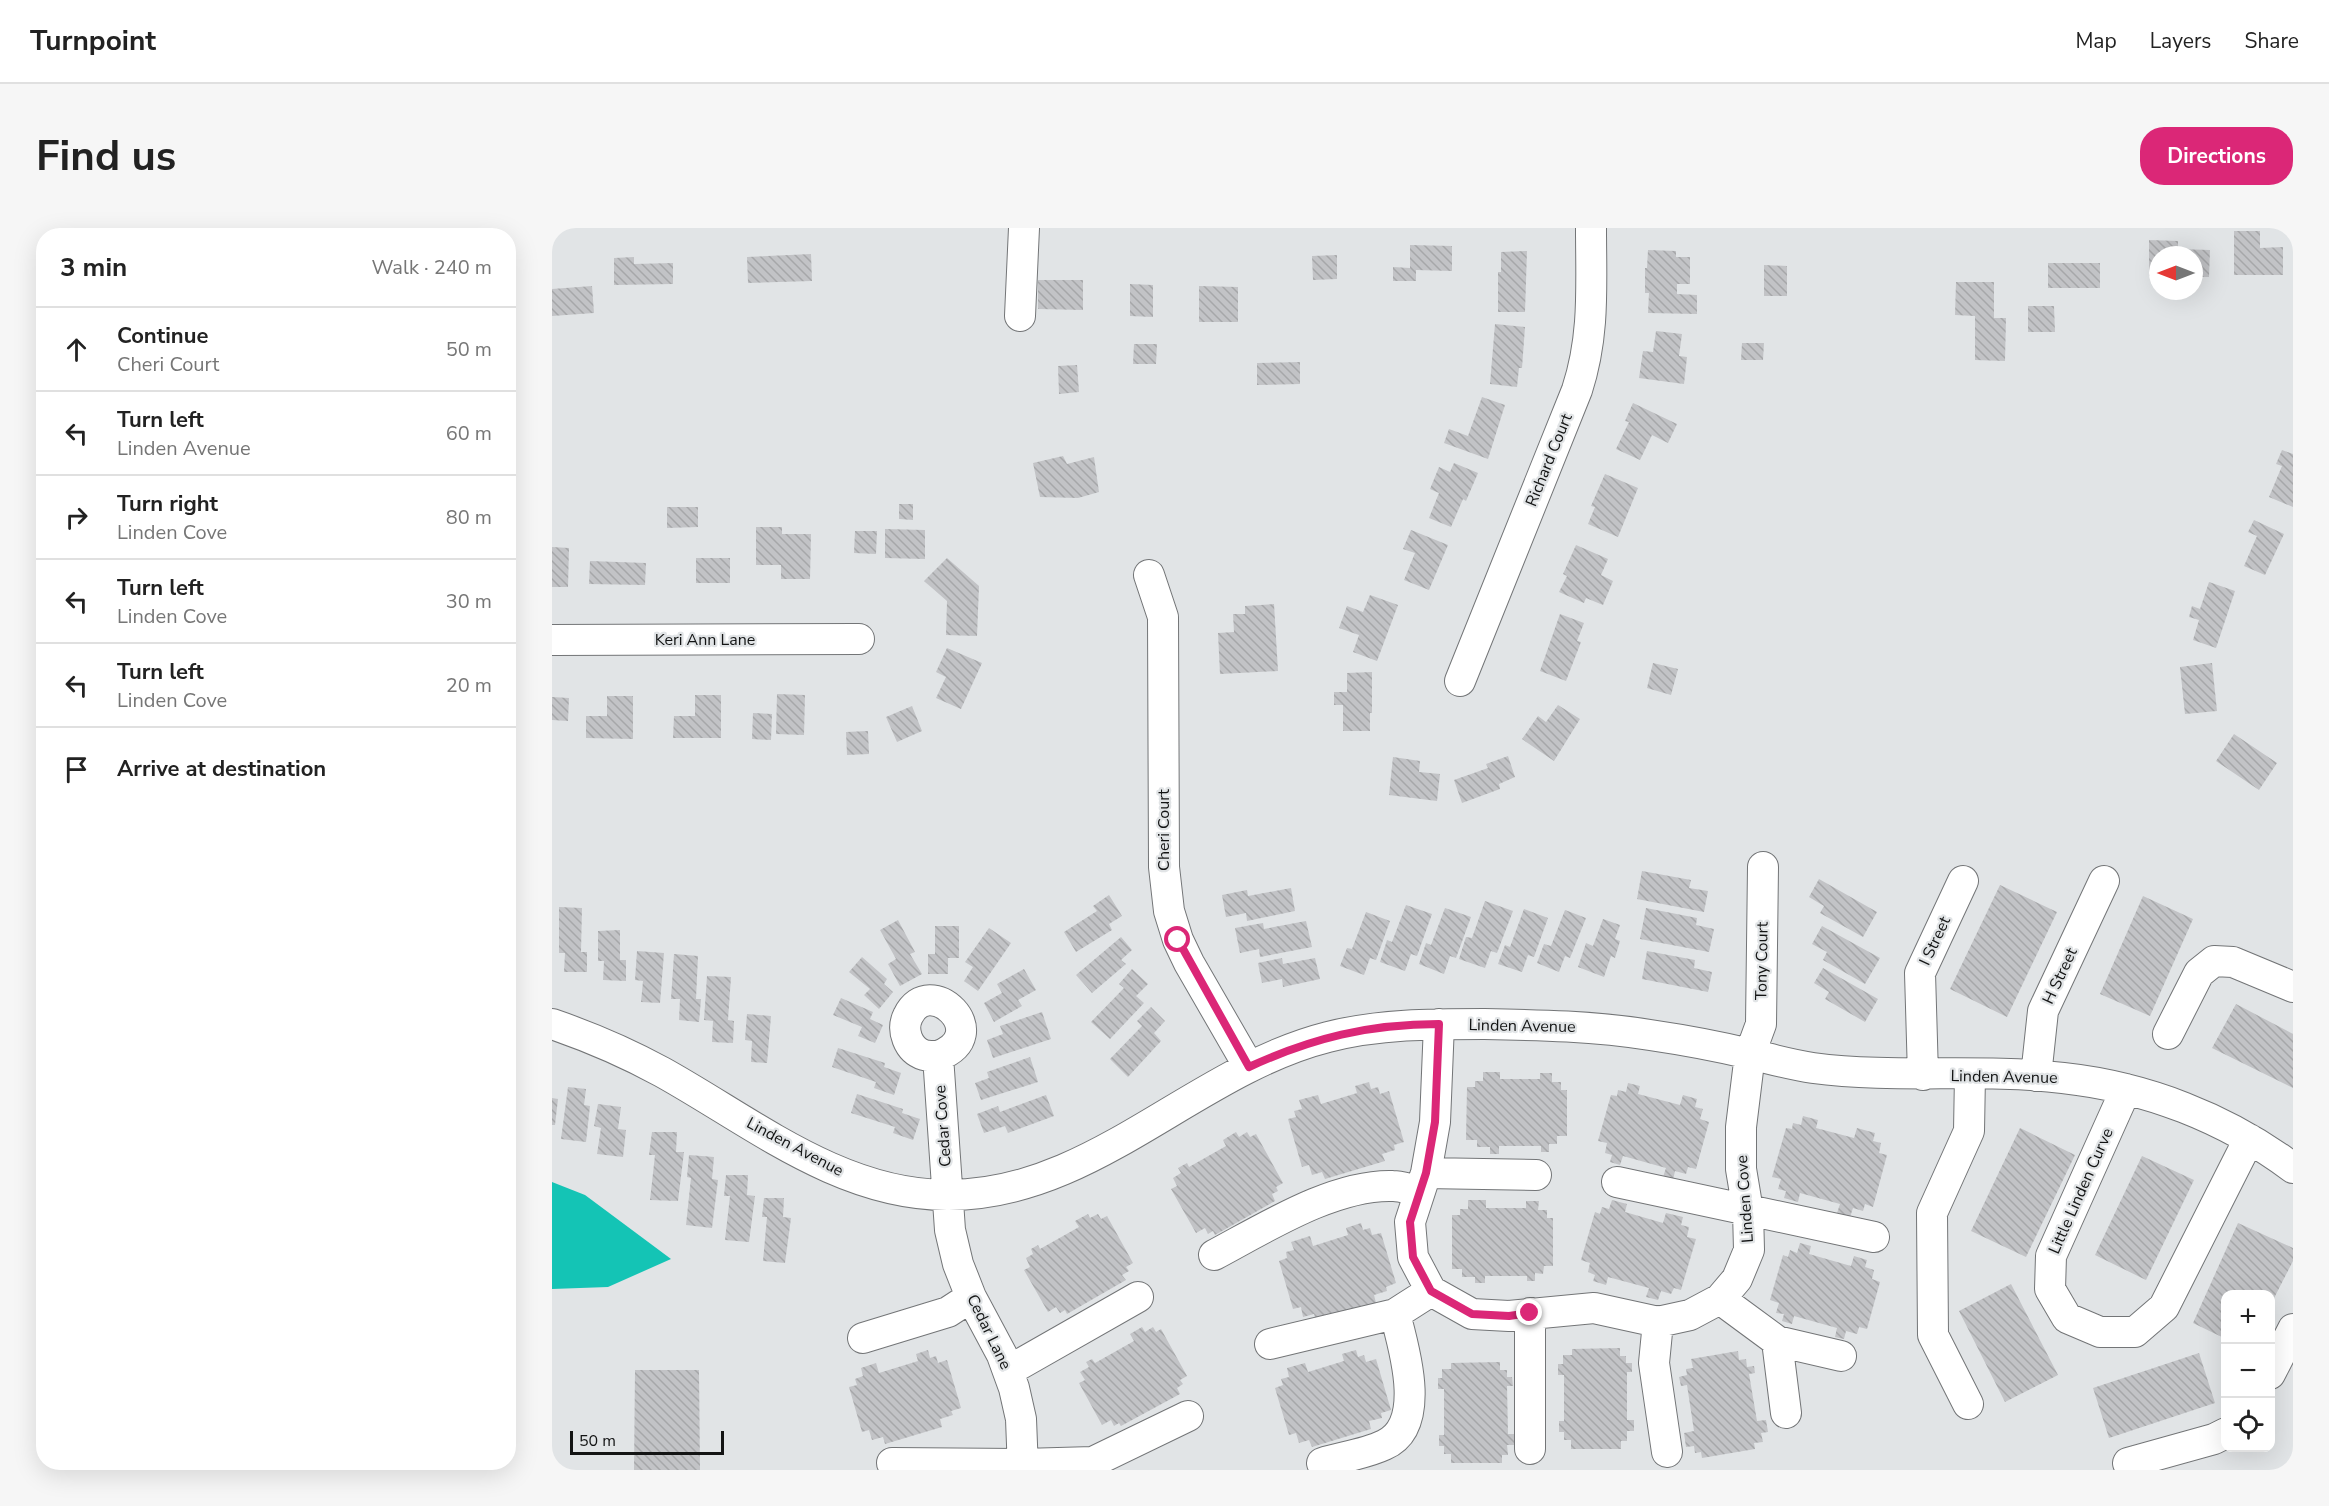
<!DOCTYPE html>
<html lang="en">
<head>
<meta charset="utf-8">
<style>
  body { margin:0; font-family:"Nunito Sans",sans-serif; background:#f6f6f6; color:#222 }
  .controls { position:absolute; right:18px; bottom:18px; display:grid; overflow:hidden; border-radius:12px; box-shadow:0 6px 24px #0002 }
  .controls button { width:54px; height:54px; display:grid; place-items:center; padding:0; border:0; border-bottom:2px solid #e0e0e0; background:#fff; color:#222; font:30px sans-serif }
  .compass { position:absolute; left:1597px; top:18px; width:54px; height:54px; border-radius:50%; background:#fff; box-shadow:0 6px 24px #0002; rotate:270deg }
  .scale { position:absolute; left:18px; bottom:15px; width:154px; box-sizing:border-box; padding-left:6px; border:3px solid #131414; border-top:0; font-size:16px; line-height:21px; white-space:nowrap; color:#131414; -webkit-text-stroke:4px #e1e4e6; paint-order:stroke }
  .stop { position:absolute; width:18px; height:18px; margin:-14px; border:4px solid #db2777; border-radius:50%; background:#fff }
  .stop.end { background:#db2777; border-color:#fff; box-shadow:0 2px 6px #0008 }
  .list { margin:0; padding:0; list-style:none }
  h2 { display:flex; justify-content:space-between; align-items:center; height:78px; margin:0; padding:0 24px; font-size:26px }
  h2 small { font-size:20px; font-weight:400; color:#767676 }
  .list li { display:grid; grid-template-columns:39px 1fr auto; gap:18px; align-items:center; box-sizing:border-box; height:84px; padding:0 24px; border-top:2px solid #e0e0e0 }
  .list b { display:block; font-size:22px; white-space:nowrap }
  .list p { margin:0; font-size:20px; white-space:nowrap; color:#767676 }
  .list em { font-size:20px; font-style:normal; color:#767676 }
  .icon { flex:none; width:33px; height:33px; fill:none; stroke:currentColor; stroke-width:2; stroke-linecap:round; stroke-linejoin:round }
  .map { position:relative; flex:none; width:1741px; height:1242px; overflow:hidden; border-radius:24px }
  header { display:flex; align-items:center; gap:36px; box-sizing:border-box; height:84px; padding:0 30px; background:#fff; border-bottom:2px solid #e0e0e0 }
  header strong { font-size:28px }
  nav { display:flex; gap:33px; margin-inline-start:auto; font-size:21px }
  .intro { display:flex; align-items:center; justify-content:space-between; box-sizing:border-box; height:144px; padding:0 36px }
  h1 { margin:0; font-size:42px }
  .button { padding:15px 27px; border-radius:24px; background:#db2777; color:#fff; font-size:21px; font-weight:700 }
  main { display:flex; gap:36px; padding:0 36px }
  aside { flex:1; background:#fff; border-radius:24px; box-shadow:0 6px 24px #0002 }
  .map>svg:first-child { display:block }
  .water { fill:#14c4b5 }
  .building { fill:url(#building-back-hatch) }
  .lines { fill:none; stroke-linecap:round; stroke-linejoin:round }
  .minor-casing { stroke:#737577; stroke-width:32 }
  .minor { stroke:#fff; stroke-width:30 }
  .route { stroke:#db2777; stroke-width:8 }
  .labels { text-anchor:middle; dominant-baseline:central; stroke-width:4.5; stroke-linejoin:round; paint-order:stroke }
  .street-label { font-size:16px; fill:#131414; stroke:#e1e4e6 }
</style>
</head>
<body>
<header>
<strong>Turnpoint</strong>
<nav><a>Map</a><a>Layers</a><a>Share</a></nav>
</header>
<div class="intro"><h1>Find us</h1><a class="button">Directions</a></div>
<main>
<aside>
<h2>3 min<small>Walk · 240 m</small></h2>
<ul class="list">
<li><svg class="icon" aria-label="ahead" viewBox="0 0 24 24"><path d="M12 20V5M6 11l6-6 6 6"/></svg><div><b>Continue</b><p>Cheri Court</p></div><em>50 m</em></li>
<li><svg class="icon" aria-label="left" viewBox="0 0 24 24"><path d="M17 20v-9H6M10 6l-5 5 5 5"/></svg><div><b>Turn left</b><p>Linden Avenue</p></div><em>60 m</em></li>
<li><svg class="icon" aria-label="right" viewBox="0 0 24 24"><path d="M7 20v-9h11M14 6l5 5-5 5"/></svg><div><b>Turn right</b><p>Linden Cove</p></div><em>80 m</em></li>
<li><svg class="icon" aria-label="left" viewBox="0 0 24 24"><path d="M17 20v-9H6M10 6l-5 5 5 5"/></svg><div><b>Turn left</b><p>Linden Cove</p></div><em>30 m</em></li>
<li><svg class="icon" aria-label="left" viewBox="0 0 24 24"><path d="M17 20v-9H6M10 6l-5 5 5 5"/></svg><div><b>Turn left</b><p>Linden Cove</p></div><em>20 m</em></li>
<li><svg class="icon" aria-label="arrive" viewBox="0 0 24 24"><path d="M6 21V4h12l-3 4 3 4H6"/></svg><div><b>Arrive at destination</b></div></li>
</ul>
</aside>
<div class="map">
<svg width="1741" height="1242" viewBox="0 0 1741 1242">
  <defs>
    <pattern id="building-back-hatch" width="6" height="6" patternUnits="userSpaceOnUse" patternTransform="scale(1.5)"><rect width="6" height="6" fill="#c2c3c6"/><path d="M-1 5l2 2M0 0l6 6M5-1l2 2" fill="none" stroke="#a6a7a9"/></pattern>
  </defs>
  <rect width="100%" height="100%" fill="#e1e4e6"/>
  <path class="water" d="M0,954l33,13 86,64 -63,28 -56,2z"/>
  <path class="building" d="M1682,3h26v17l23,-1v28h-49z
    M1597,12l29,1v8l32,1 -1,27h-15v-22h-36v21h-9z
    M858,17l42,1v25l-36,-1v11h-23v-14l17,1z
    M1096,22l28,1v6h14v27h-13v10l20,1v19l-49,-1 1,-20h-4v-25h2z
    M975,23l-2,61h-27v-40h3v-20z
    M259,26l1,27 -64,2 -1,-26z
    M785,27v24l-24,1 -1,-24z
    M82,29v7l39,-1v21l-59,1v-27z
    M1496,35h52v25h-52z
    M1212,37l23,1v30h-23z
    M486,52h45v30l-45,-1z
    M1404,54h38v36h12l-1,43 -30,-1v-44l-20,-1z
    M578,56l23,1v32l-23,-1z
    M40,58l2,27 -42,3v-27z
    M647,58l39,1v35h-39z
    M1476,78h26l1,26h-27z
    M943,96l30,3 -3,41h-3l-2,19 -27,-3z
    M1104,103l26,3 -3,22 8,1 -3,27 -45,-6 4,-27 10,1z
    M1190,115h22l-1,17h-22z
    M582,116h23l-1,20h-23z
    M748,134v22l-43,1v-22z
    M525,137l2,27 -20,2 -1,-28z
    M930,169l23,8 -17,54 -44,-16 5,-14 19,7z
    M1081,175l44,21 -9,19 -16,-8 -12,25 -24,-11 13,-27 -4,-1z
    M1730,222l11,4v53l-24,-10 13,-31 -6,-2z
    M511,228l4,8 27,-7 5,35 -21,6 -38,-1 -7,-34z
    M902,235l24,10 -12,28 -3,-2 -12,28 -22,-9 10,-25 -9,-4 9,-22 11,5z
    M1053,246l33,14 -20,49 -30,-13 7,-17 -4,-1z
    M347,276h14v16l-14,-1z
    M115,279h31v20l-31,1z
    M1702,292l30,14 -19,41 -21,-9 13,-30 -9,-4z
    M204,299h26v7h29l-1,45h-29v-14h-25z
    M333,301l40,1v29l-40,-1z
    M859,302l37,15 -19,45 -25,-10 11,-27 -12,-4z
    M303,303h22l-1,23 -22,-1z
    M1024,317l32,14 -7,16 12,6 -10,24 -17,-7 -2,5 -25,-11 8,-16 -4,-2z
    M0,319l17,1 -1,39h-16z
    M144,330h34v25h-34z
    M395,330l32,28 -2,50 -31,-1 1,-34 -23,-20z
    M38,333l56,2 -1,22 -56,-1z
    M1657,354l26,9 -19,57 -23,-8 6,-20 -10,-3 3,-11 8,3z
    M818,367l28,10 -21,56 -24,-9 6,-17 -20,-7 8,-22 16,6z
    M722,376l4,67 -58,3 -2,-41 16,-1 -1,-18h12v-8z
    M1008,386l24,9 -7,18 4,1 -15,39 -26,-10z
    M395,420l35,15 -21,46 -25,-11 10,-21 -10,-5z
    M1101,435l25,6 -7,26 -24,-7z
    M1660,435l5,48 -32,3 -5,-47z
    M820,444v41h-2v18h-27v-26h-9v-13h13v-19z
    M225,466l28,1 -1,40 -28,-1z
    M143,467h26v43h-48l1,-22h21z
    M55,468h26v43l-47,-1v-22h21z
    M0,469l17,1 -1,23 -16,-1z
    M1006,477l22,14 -26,42 -32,-22 16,-23 8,6z
    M360,478l10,25 -25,11 -11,-25z
    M201,485l19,1 -1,26 -19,-1z
    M316,503l1,23 -22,1 -1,-23z
    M1682,506l43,29 -18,27 -43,-29z
    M956,528l7,21 -16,7 1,5 -38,14 -8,-23 34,-12 -2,-4z
    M841,529l27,4 -1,11 21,2 -3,27 -48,-6z
    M1090,643l49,9 -2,8 19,3 -4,21 -67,-13z
    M1267,651l58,33 -14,25 -43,-24 4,-7 -15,-9z
    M1448,657l57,27 -50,105 -57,-28z
    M739,660l4,23 -48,10 -1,-8 -20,4 -4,-22 25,-5 1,6z
    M557,667l13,21 -13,8 3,6 -36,22 -12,-20 33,-21 -4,-5z
    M1591,668l50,23 -43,97 -50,-22z
    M933,673l28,10 -16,42 -6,-2 -6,17 -26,-9 7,-22 6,1z
    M854,677l26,9 -15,42 -6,-2 -6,17 -25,-9 7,-22 5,2z
    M7,679l23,1 -1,44h6v20h-23l1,-19h-6z
    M893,680l26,9 -15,41 -6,-2 -6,18 -25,-10 7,-21 5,2z
    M1094,680l51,10 -1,7 18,4 -5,23 -69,-13z
    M972,681l24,9 -14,39 -6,-2 -6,17 -24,-8 7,-19 5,2z
    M1013,682l21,8 -16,40 -5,-2 -6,16 -22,-9 7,-19 7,2z
    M814,684l24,9 -14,39 -6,-2 -6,17 -24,-9 7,-18 5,1z
    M1051,691l17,6 -5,14 5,2 -5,17 -4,-2 -7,21 -26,-10 8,-24 7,3z
    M346,692l17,32 -5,2 12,20 -22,12 -12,-22 8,-5 -16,-29z
    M754,693l6,26 -52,10 -1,-8 -19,4 -5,-25 28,-5 1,6z
    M383,698h24v32h-11v16h-20v-20h7z
    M1270,698l58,32 -15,26 -42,-24 4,-8 -15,-8z
    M437,700l22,15 -33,48 -14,-10 9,-14 -8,-5z
    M68,702v30h6v21l-23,-1 1,-19h-6v-30z
    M569,709l11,13 -11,10 5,4 -34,29 -16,-18z
    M85,723l27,2 -4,50 -19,-1 2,-21 -8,-1z
    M1095,723l48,9 -1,8 18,4 -4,20 -66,-13z
    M122,726l24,2 -2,43h5l-2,23 -20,-2 1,-21h-9z
    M310,729l25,22 -3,5 9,8 -14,17 -15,-14 6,-6 -21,-17z
    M730,730l1,6 32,-6 5,21 -37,8 -1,-8 -20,4 -4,-20z
    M1271,740l55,31 -13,23 -40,-23 4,-7 -15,-9z
    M472,741l12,21 -18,10 4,6 -28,16 -10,-19 18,-10 -5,-9z
    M580,741l16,15 -12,12 8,7 -34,36 -19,-17 33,-34 -5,-4z
    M155,748l24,1 -3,43 6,1 -1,22 -21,-1 1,-21 -9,-1z
    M289,770l32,14 -3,7 13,6 -8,18 -17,-7 4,-9 -29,-12z
    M1684,776l57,30v54l-81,-40z
    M599,779l14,14 -11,12 7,8 -33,36 -18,-18 32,-33 -5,-5z
    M490,784l9,27 -58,19 -6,-18 16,-6 -3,-8z
    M195,786l24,2 -4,47 -16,-1 1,-21 -7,-1z
    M286,820l47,15 -1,4 17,6 -7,22 -20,-7 2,-6 -44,-15z
    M478,829l8,25 -57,18 -6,-17 14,-5 -2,-6z
    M931,844h17v7h40v-6h12v9h9v8h6v46h-10v8h-8v8h-8v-6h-42v8h-9v-7h-13v-7h-11l1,-53h8v-6h8z
    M817,854l2,7 7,-2 2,7 9,-3 15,51 -10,3 1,5 -13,4 3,7 -60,18 -3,-7 -10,3 -3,-10 -7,2 -14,-48 8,-2 -2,-6 8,-2 -3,-9 19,-5 3,9 36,-11 -2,-7z
    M1076,855l12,3 -2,8 42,11 3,-10 14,4 -2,8 8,2 -3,10 9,3 -13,47 -8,-2 -2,7 -11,-3 -2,9 -10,-3 3,-9 -43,-12 -3,9 -10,-3 2,-7 -7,-2 2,-10 -9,-2 13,-46 6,1 1,-6 8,2z
    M16,859l18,2 -2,16 6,1 -4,36 -25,-3z
    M305,866l46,15 -1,4 18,6 -7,21 -20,-7 2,-6 -44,-14z
    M494,867l8,21 -46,17 -3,-7 -21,7 -7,-19 21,-8 2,6z
    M0,870l6,1 -3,26h-3z
    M46,876l23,3 -3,22 8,1 -3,27 -26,-3 4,-26 -7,-2z
    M1251,888l15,4 -2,8 38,10 3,-10 18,5 -2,8 8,2 -2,10 8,2 -14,52 -8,-3 -2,7 -10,-3 -3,9 -13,-4 3,-9 -40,-11 -2,9 -14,-4 2,-7 -8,-2 3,-10 -9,-2 14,-49 6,1 1,-6 8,2z
    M1468,900l55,27 -49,102 -55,-26z
    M100,904h25l-1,20h8l-6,49 -28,-1 5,-45h-6z
    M684,904l3,5 8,-5 3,5 6,-3 27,49 -7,4 2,4 -6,3 3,7 -60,34 -2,-4 -5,3 -3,-6 -9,5 -25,-44 6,-3 -4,-8 8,-5 -3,-5 9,-5 2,4 37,-21 -3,-6z
    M137,927l25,2 -2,22 6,1 -6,48 -26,-3 5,-47 -4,-1z
    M1590,928l52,24 -48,100 -51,-25z
    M174,947h22l-1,20 8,1 -6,46 -24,-2 5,-44h-6z
    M212,970h20l-1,19 8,1 -6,45 -22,-2 4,-44h-5z
    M916,972h18v8h40v-7h13l-1,9h9v8h6v48h-9l-1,8 -8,-1v8h-8v-5h-42v7h-10v-6h-13v-8h-10v-54h8v-6h8z
    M1060,972l15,4 -2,8 38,11 3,-10 17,4 -2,8 8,2 -2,10 9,2 -15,51 -7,-2 -3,6 -10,-3 -3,9 -12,-3 3,-9 -41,-11 -2,8 -13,-4 2,-6 -7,-3 2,-9 -9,-3 14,-48 5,2 2,-7 7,2z
    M536,986l2,4 8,-4 3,5 6,-3 26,47 -7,4 3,4 -7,4 4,5 -59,34 -2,-4 -5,3 -4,-6 -8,5 -24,-42 6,-3 -4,-9 7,-4 -2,-5 7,-4 2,4 39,-22 -4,-6z
    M809,995l2,7 7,-2 2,7 9,-2 15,50 -10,4 1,4 -13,4 2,8 -60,18 -2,-7 -11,3 -2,-10 -8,2 -14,-48 8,-3 -1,-6 8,-2 -3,-8 19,-6 3,10 35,-11 -2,-7z
    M1686,995l55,25v13l-23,45v-12h-44v45l-33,-16z
    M1248,1015l11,3 -2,8 42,12 3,-10 13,4 -2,7 9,3 -2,9 8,3 -13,47 -8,-2 -2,7 -11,-3 -2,8 -9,-2 2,-9 -43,-12 -2,8 -10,-3 2,-7 -8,-1 3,-10 -9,-3 13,-45 5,2 2,-7 7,3z
    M1459,1056l47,91 -53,27 -46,-91z
    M590,1099l3,5 8,-5 3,5 5,-3 26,47 -7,4 3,4 -6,4 3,6 -59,32 -2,-3 -5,3 -3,-6 -9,5 -23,-42 6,-3 -5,-8 9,-5 -3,-5 6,-3 3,4 39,-22 -4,-7z
    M1068,1120v8h6v7h6v9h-5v48h7v11h-7v10h-6v8h-50v-9h-7v-8h-5v-11h5v-46h-6v-11h5v-9h9v-6z
    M376,1122l2,8 6,-2 2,7 9,-3 14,48 -10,3 2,4 -13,4 2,8 -57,17 -2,-7 -11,3 -3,-10 -7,2 -13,-45 8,-2 -2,-6 8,-3 -2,-8 15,-5 3,10 39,-12 -2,-7z
    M804,1122l2,7 6,-2 2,7 10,-3 15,51 -10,3 1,5 -13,3 2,8 -59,18 -3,-7 -10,3 -3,-10 -7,2 -14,-47 8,-3 -2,-6 8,-2 -2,-9 18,-5 3,9 36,-11 -2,-7z
    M1186,1123l1,9 7,-1 1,8 7,-1 1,7 -6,1 8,47 9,-1 2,12 -7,1 2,9 -9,1 1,6 -53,9 -1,-6 -6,1 -1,-7 -8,1 -2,-14 10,-2 -7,-46 -6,1 -2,-9 8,-2 -1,-6 7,-1 -2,-9z
    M1647,1125l16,50 -106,35 -16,-50z
    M948,1134v8h7v7h5l1,9h-6l1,48h6v11h-7l1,10h-6v8h-51v-9h-7v-8h-5v-11h5v-46h-6v-11h4v-9h9v-6z
    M83,1142h64l1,100h-66z"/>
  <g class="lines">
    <g class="minor-casing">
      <path id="minor" d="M468,88l4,-88
        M597,347l14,42 1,250 5,44 9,29 11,23 60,104
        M0,412l307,-1
        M908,453l117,-291c18,-55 14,-105 14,-162
        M0,796c38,13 75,29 110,48 90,50 178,123 285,123 145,1 246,-124 381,-158 51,-13 103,-13 156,-13 55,1 111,2 166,11 34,5 67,11 100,19 21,5 42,11 63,14 83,11 167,0 250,10 83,9 163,40 230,90
        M887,796l-4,98 -9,51 -16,49 3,35 18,34 41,23 37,2 85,-8 64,14 32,-7 30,-16 17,-20 12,-29 -1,-39 -7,-42v-42l9,-73 11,-30 2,-157
        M1616,806l31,-61 15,-12 19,1 60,25
        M386,828c58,-22 -9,-85 -30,-40 -7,14 0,34 16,39 4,1 9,1 14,1l12,174 8,34 13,33 31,58 12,33 7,31 2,51
        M1371,847l-3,-102 43,-92
        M1484,848l7,-65 61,-130
        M1574,861l-75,167 -1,33 17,29 33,14h35l29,-25 85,-168
        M874,945l110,2
        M1065,954l257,55
        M662,1027c51,-27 120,-71 179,-69 9,0 18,4 27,5
        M1168,1071l57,42 9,72
        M1106,1094l-4,41 13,89
        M311,1110l85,-26 23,-15
        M1225,1113l64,15
        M718,1116l125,-30 36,-23
        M456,1143l130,-74
        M1718,1146l23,-45
        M1416,1176l-35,-69 -1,-122 37,-82 1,-56
        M978,1221v-136
        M340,1235l131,1 70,-2 95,-46
        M770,1235c20,-6 43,-9 62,-18 44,-19 20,-97 11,-131
        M1576,1235l86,-24 12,-6"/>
    </g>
    <use href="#minor" class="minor"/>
  </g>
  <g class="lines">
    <path class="route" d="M626,712l71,127c63,-29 120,-43 190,-43l-4,98 -9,51 -16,49 3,35 18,34 41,23 37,2 21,-3"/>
  </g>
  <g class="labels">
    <g class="street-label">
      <text transform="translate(997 232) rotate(-68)">Richard Court</text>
      <text x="153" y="412">Keri Ann Lane</text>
      <text transform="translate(612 602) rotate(-90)">Cheri Court</text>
      <text transform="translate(1383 713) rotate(-65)">I Street</text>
      <text transform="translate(1210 733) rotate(-89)">Tony Court</text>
      <text transform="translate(1508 748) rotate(-65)">H Street</text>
      <text transform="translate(970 798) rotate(1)">Linden Avenue</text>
      <text transform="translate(1452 849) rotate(1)">Linden Avenue</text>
      <text transform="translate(391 898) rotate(-94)">Cedar Cove</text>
      <text transform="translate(243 919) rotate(28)">Linden Avenue</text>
      <text transform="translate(1529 963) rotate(-66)">Little Linden Curve</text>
      <text transform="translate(1193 971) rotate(-94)">Linden Cove</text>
      <text transform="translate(437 1104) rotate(64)">Cedar Lane</text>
    </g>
  </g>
</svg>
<div class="controls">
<button>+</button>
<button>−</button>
<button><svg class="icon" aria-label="locate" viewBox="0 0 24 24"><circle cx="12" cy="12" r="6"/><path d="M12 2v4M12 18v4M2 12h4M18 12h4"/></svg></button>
</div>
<svg class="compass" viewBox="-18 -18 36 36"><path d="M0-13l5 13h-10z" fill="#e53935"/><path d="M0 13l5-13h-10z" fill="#767676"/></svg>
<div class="scale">50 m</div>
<div class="stop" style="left:626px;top:712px"></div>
<div class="stop end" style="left:978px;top:1085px"></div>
</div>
</main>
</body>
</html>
